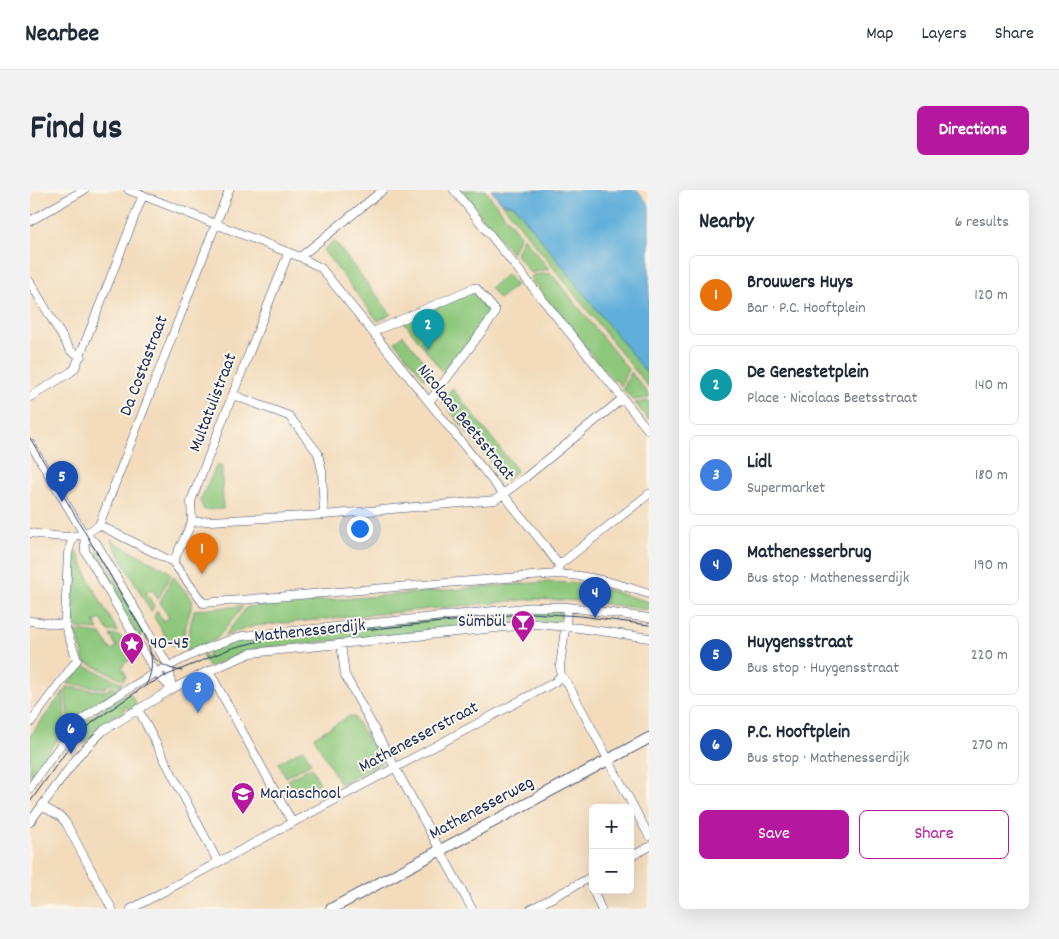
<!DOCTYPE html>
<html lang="en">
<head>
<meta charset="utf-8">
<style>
  body { margin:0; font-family:Dekko,sans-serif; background:#f2f2f3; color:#1f2937 }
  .controls { position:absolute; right:15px; bottom:15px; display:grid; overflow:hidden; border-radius:8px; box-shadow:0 5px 20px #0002 }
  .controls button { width:45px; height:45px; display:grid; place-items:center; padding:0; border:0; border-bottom:1px solid #e0e1e3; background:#fff; color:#1f2937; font:25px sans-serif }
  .you { position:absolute; left:329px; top:338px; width:18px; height:18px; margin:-12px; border:4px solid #fff; border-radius:50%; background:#1a73e8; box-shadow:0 0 0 8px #1a73e833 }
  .badge { display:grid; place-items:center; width:32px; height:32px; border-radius:50%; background:#b5179e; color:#fff; font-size:16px; font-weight:700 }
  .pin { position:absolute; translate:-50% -41px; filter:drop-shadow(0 1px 2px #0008) }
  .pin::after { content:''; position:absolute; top:26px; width:18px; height:15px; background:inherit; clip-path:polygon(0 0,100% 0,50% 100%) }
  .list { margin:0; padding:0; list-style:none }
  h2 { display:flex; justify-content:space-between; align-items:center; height:65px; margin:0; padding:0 20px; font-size:21px }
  h2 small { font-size:16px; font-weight:400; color:#747a83 }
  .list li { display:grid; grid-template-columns:32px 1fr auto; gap:15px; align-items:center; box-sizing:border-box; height:80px; margin:0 10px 10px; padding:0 10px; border:1px solid #e0e1e3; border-radius:8px }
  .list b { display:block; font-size:19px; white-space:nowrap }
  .list p { margin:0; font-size:16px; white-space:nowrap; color:#747a83 }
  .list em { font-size:16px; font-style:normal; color:#747a83 }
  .actions { display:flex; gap:10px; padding:15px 20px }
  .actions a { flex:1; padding:11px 0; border:1px solid #b5179e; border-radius:8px; text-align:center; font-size:18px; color:#b5179e }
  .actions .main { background:#b5179e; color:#fff }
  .map { position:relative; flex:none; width:619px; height:719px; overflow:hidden; border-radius:8px }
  header { display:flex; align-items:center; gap:30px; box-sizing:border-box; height:70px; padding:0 25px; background:#fff; border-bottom:1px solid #e0e1e3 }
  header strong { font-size:24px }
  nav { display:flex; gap:28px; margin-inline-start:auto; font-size:18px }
  .intro { display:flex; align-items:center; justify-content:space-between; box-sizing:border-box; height:120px; padding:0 30px }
  h1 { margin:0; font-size:35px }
  .button { padding:12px 22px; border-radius:8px; background:#b5179e; color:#fff; font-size:18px; font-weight:700 }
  main { display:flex; gap:30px; padding:0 30px }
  aside { flex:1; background:#fff; border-radius:8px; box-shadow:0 5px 20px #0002 }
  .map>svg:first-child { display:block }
  .green { fill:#8dc77c; stroke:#547b6d }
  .water { fill:#61afda; stroke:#3e6f9c }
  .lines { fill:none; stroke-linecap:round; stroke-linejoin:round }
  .street-casing { stroke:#3b496c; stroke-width:9 }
  .secondary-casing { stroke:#3b496c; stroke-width:12 }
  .street { stroke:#fff; stroke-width:8 }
  .secondary { stroke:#fff; stroke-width:10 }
  .tram { stroke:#1b2f5e; stroke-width:1 }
  .labels { text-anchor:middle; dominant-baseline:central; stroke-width:4; stroke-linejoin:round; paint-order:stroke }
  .street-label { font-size:18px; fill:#1b2f5e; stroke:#fbf7ec }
  .poi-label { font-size:18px; fill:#1b2f5e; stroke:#fbf7ec; text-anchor:start }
</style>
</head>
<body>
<header>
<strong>Nearbee</strong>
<nav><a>Map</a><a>Layers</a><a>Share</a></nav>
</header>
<div class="intro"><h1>Find us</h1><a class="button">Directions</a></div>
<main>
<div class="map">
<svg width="619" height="719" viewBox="0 0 619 719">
  <rect width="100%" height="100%" fill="#fbf7ec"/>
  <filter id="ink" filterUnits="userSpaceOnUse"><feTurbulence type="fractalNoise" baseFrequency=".02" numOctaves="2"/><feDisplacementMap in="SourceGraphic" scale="10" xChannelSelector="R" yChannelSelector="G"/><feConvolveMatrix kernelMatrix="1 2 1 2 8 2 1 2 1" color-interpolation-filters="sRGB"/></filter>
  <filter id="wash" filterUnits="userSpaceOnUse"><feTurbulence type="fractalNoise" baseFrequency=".0096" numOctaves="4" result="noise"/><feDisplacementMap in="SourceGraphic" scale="20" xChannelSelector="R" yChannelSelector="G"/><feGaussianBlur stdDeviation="1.12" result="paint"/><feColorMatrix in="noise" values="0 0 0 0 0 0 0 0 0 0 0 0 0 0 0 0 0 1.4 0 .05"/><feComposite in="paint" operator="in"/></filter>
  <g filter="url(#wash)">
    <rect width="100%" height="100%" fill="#f3dbbc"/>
    <path class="green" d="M430,0h25l35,45 -7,17 -2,1z
      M472,13l12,2 135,171v12z
      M493,47l26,32 -19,4 -14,-19z
      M304,51l57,73 -13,7 -55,-71z
      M521,83l77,96 -7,17 -6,-7 -2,2 -83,-103 3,-3z
      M477,84l9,11 -17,14 -9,-11z
      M441,102h2l16,19v4l-44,60 -41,-53z
      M373,145l30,37 -8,7 -30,-37z
      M601,182l18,23v3l-16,2 -10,-11z
      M422,198l65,82 -11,11 -64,-80z
      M619,211v19l-14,-17z
      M187,275h4l1,3 1,41 -19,1 -4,-10z
      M81,350l56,30 4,4 -13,25 -6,-10 -6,3 8,14 -3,6z
      M47,361l14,33 27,48 -10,-1 -7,-12 -7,3 5,8 -24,-2 -3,-14 2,-57z
      M69,362l46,81 -7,4 -40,-70 2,-1 -6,-12z
      M143,386l20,25 -13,46 -10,-3 -16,-27 3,-7 6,11 6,-3 -9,-16z
      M513,392l40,1 -3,18 -46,-2 -280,27 -30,10 23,-29z
      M558,394l61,18v8l-64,-9z
      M212,416v2l-25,31 -28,11 -4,-1 9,-39z
      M506,419l23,1 2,4v5l-3,3h-35l-265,26 -50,19 -6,-12 2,-1 2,3 3,-2 -1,-3 23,-10 18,-4z
      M46,441l25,3 10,16 6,-3 -7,-12 10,1 12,20 -1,2 3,1h-3l-1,2 -5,1 -3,6 4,7 -2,5 -41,-19v-7z
      M52,475l41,18 -3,4 -11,-3 -4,4 -37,-4z
      M36,497l40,4 4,-4 8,3 -39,25 -11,11z
      M34,501l1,38 -35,48v-41z
      M99,502l8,13 -8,5 -2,-3 -3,1 1,4 -8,5 -2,-3 -3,2 2,3 -17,13 -12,12 -13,-9 13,-14z
      M320,526l4,1 28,44 -1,2 -41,21 -26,-47z
      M273,559l8,14 -25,14 -8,-14z
      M281,577l9,16 -23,13 -9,-16z"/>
    <path class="water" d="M461,0h146l12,15v171l-135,-171 -12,-2z"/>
  </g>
  <g filter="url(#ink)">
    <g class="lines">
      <g class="street-casing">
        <path id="street" d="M99,0l171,67 21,11 224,278 14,19 -2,9
          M424,0l195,241
          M0,31l54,-31
          M270,67l83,-67
          M0,92l37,63 4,6 10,5
          M343,142l100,-44h3l19,22 -1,5 -65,87
          M203,205l56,21 29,37 4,18 2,44
          M0,207l41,-25 4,-4 68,-173
          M0,253l54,91 13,10 72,123 3,22
          M162,332l132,-7 171,-15 31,-23 96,-78
          M69,335l74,37 30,41 354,-29c32,1 62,10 92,20
          M0,343c28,3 45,10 69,-8l130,-335
          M54,344l1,17 71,122 16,16
          M143,372l19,-40 -1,-21 97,-247
          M529,375l90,-71
          M0,431l35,4
          M311,454l4,31 127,234
          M179,481l83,151
          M531,485l7,9 81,152
          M531,485l-1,-9 8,-59
          M108,519l80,153
          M0,533l47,-63 -12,-35v-7l3,-65 5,-16
          M0,598c16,-23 32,-47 51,-67 9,-9 21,-15 31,-22 39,-25 85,-50 130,-63l292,-29h34l81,11
          M12,616l19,11 5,6 46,86
          M0,632l49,-67 25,-25 68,-41 32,-16 47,-20 285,-29 43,4 70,10
          M600,667l19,-10
          M563,700l8,19
          M101,719l424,-227 6,-7
          M501,719l62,-33"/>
      </g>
      <g class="secondary-casing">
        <path id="secondary" d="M301,719l318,-171"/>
      </g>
      <use href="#street" class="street"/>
      <use href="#secondary" class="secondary"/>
      <path class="tram" d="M0,248l112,192c10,20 14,37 3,57
        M120,463c9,11 18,16 32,18
        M0,612l43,-60 20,-20 49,-34 23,-12 67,-28 32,-8 267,-27 50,3 68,9"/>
    </g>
  </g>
  <defs>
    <g id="bar-pin" transform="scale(1.25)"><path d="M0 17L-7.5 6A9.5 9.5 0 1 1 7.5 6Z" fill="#b5179e" stroke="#fbf7ec"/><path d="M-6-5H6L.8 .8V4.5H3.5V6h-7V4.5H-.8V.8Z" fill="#fff"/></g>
    <g id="sight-pin" transform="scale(1.25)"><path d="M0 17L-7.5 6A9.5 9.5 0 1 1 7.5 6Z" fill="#b5179e" stroke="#fbf7ec"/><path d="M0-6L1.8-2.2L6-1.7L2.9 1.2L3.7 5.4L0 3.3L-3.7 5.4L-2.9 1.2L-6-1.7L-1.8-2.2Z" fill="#fff"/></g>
    <g id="school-pin" transform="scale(1.25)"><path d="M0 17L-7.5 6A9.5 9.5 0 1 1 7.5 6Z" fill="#b5179e" stroke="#fbf7ec"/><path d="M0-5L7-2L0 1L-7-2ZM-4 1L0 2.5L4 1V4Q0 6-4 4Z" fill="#fff"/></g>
  </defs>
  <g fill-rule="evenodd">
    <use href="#bar-pin" x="493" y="432"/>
    <use href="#sight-pin" x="102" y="454"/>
    <use href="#school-pin" x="213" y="604"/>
  </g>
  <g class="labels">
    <g class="street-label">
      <text transform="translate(115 176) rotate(-69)">Da Costastraat</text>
      <text transform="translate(184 213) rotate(-69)">Multatulistraat</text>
      <text transform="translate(435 233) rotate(51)">Nicolaas Beetsstraat</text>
      <text transform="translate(280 442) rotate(-6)">Mathenesserdijk</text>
      <text transform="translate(389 548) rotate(-28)">Mathenesserstraat</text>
      <text transform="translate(452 619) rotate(-28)">Mathenesserweg</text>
    </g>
    <g class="poi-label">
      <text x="476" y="432" text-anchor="end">Sümbül</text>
      <text x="120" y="454">40-45</text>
      <text x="230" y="604">Mariaschool</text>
    </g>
  </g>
</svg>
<div class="controls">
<button>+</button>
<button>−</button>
</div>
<div class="you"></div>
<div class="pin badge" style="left:172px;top:384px;background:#e8710a">1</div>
<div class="pin badge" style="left:398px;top:160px;background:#0f9aa8">2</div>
<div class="pin badge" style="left:168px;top:523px;background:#3f7fe0">3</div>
<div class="pin badge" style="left:565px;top:428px;background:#1a4fb4">4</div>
<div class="pin badge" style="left:32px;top:312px;background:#1a4fb4">5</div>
<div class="pin badge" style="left:41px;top:564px;background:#1a4fb4">6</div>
</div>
<aside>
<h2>Nearby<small>6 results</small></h2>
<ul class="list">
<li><span class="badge" style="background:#e8710a">1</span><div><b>Brouwers Huys</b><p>Bar · P.C. Hooftplein</p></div><em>120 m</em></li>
<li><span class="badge" style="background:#0f9aa8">2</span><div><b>De Genestetplein</b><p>Place · Nicolaas Beetsstraat</p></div><em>140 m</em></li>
<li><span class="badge" style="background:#3f7fe0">3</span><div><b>Lidl</b><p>Supermarket</p></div><em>180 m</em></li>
<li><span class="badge" style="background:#1a4fb4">4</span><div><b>Mathenesserbrug</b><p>Bus stop · Mathenesserdijk</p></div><em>190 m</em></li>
<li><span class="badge" style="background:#1a4fb4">5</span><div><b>Huygensstraat</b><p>Bus stop · Huygensstraat</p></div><em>220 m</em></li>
<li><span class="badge" style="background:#1a4fb4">6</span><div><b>P.C. Hooftplein</b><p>Bus stop · Mathenesserdijk</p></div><em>270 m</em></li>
</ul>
<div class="actions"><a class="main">Save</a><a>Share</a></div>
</aside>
</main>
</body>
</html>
